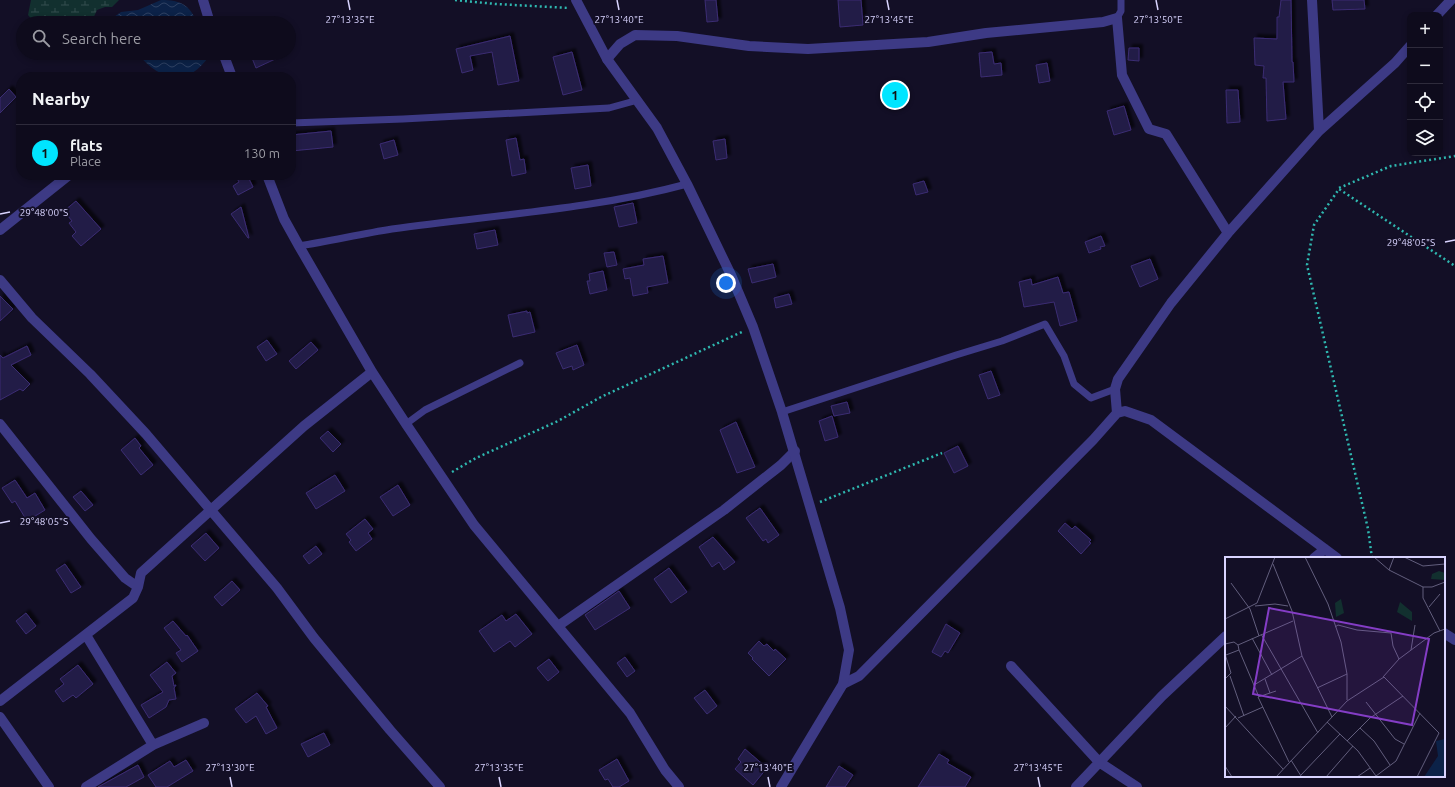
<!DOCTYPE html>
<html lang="en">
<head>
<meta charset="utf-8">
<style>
  body { margin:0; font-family:Ubuntu,sans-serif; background:#171425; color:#f1f3f6 }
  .controls { position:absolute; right:12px; top:12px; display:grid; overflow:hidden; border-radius:8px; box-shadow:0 2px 6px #0003 }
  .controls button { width:36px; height:36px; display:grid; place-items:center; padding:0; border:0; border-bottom:1px solid #2e2b3b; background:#0e0b1c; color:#f1f3f6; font:20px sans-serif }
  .you { position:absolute; left:726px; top:283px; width:14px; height:14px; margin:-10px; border:3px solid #fff; border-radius:50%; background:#1a73e8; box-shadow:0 0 0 6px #1a73e833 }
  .badge { display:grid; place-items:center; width:26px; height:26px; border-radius:50%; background:#00e5ff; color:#111; font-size:13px; font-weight:700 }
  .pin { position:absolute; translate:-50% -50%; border:2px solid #fff; box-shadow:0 1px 4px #0006 }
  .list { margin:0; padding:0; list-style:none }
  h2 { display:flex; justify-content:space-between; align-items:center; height:52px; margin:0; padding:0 16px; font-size:17px }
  h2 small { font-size:13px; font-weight:400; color:#9b9ba3 }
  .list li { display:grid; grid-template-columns:26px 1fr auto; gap:12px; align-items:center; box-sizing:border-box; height:56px; padding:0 16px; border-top:1px solid #2e2b3b }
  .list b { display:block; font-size:15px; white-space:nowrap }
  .list p { margin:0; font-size:13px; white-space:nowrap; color:#9b9ba3 }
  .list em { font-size:13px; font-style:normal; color:#9b9ba3 }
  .icon { flex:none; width:22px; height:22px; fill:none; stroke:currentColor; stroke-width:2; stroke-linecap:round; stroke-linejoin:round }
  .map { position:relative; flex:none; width:1455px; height:787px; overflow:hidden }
  .search { position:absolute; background:#0e0b1c; box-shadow:0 2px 6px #0003; left:16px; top:16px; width:280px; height:44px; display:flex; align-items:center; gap:10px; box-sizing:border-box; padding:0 14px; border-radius:22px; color:#9b9ba3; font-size:15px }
  .panel { position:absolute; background:#0e0b1c; box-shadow:0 2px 6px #0003; left:16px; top:72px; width:280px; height:108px; border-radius:16px }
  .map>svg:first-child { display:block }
  .wetland { fill:url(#wetland-marsh) }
  .water { fill:url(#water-waves) }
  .building { fill:#241b47; stroke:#3b2d73; filter:url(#shadow) }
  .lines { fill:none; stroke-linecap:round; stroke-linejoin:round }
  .path { stroke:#2fb8b0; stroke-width:2.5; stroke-dasharray:2 3; stroke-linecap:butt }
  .service { stroke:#3d3a85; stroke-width:7 }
  .minor { stroke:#3d3a85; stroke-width:10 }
  .tertiary { stroke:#3d3a85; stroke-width:10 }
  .ticks { fill:none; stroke:#d9d4ff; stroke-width:1.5 }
  .inset-road { fill:none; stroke:#625e7d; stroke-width:1 }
  .view { fill:#843dc5; fill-opacity:0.15; stroke:#843dc5; stroke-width:2 }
  .inset-edge { fill:none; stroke:#d9d4ff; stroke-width:2 }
  .ticks-label { font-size:10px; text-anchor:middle; fill:#d9d4ff; stroke:#130f26; stroke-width:4; stroke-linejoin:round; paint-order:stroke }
</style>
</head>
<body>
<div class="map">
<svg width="1455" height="787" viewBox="0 0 1455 787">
  <defs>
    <pattern id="wetland-marsh" width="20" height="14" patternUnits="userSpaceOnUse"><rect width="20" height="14" fill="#12302f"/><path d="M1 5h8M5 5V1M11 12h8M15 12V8" fill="none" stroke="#344d4e"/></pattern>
    <pattern id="water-waves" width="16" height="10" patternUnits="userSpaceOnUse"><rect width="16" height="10" fill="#0c2248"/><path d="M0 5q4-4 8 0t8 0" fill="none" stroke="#2f4163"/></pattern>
    <filter id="shadow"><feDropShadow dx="3.5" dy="-3.5" stdDeviation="1" flood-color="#0009"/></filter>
  </defs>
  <rect width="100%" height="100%" fill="#130f26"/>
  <path class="wetland" d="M31,0h88l-7,7h-7l-8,3 -6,13h-56l-7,-8z
    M59,53h33l-11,7z"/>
  <path class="water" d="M161,0c20,0 29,5 36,23h-82l-1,-6 7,-5 17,-2z
    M137,53h71l1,3c-22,33 -50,24 -72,-3z"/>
  <path class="building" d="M705,0h11l2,21 -11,1z
    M838,0h23l2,25 -23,2z
    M1281,0h10l1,62h1l1,20h-11l3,37 -19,2 -1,-43h-3l1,-12 -9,-1 -1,-27 23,1v-22h2z
    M1332,0h32l1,9 -32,1z
    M510,36l9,45 -21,4 -6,-33 -22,4 3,14 -11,3 -6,-24z
    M1129,48h10v13l-11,-1z
    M572,52l10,38 -19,5 -10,-38z
    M992,52l2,12 7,-1 1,12 -21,2 -2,-24z
    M250,53h36v1l-30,14z
    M1047,63l3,18 -11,2 -3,-18z
    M9,89l7,8 -16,16v-15z
    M1226,90h12l2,32 -13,1z
    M1124,106l7,24 -17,5 -7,-24z
    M331,131l2,16 -42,4v-16z
    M516,138l4,22 4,-1 2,14 -14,3 -6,-36z
    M725,139l2,19 -11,2 -3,-19z
    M394,140l4,15 -14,4 -4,-15z
    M588,165l3,21 -16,3 -4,-21z
    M243,175h4l6,12 -15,8 -5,-9 6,-4 -2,-4z
    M924,181l4,11 -12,3 -3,-11z
    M76,201l25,28 -20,17 -9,-10 4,-4 -7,-9 3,-2 -8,-10z
    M633,203l4,20 -18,4 -5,-20z
    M241,207l8,31h-1l-17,-24z
    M495,230l3,15 -21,4 -3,-15z
    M1101,236l4,10 -5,1 1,2 -12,4 -4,-11z
    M614,252l3,13 -10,2 -3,-14z
    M663,256l5,27 -21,4 1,6 -15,3 -3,-18 -5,1 -2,-10 21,-4 -1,-6z
    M1150,259l8,20 -18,8 -9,-21z
    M773,264l3,13 -24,6 -4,-14z
    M603,271l4,19 -17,4 -3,-13h3l-1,-7z
    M1058,277l5,16 6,-1 8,29 -17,5 -6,-24 -30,5 -5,-25 12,-3 1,6z
    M789,294l3,10 -16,4 -2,-10z
    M0,296l13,13 -13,12z
    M527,311v2l3,-1 5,20 -22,5 -5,-22z
    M267,340l10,14 -11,7 -9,-14z
    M311,342l7,8 -22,19 -7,-8z
    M577,345l7,20 -11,5 -1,-4 -9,3 -7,-16z
    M27,346l4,9 -20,10 19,19 -7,7 -3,-2 -20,11v-45l3,3z
    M991,371l9,24 -12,4 -9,-24z
    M847,402l3,11 -16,3 -3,-10z
    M832,416l6,21 -13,4 -6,-20z
    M736,422l19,45 -18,6 -17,-43z
    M328,431l13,13 -8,8 -13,-14z
    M135,438l6,8 -2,2 14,17 -12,10 -20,-25z
    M958,446l10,20 -14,7 -10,-20z
    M335,475l10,16 -29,18 -10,-16z
    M15,480l12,18 8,-5 10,17 -18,11 -12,-20 -3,2 -10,-15z
    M398,485l12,20 -17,11 -13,-19z
    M81,491l12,14 -8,6 -12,-14z
    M760,508l19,27 -11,8 -2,-4 -3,2 -17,-23z
    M365,519l8,10 -5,4 4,6 -16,12 -7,-9 2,-2 -5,-6z
    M1065,523l7,6 3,-3 16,14 -2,2 2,1 -10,11 -23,-23z
    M206,533l13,15 -14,13 -14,-15z
    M713,537l22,25 -11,8 -5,-8 -7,5 -13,-20z
    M316,546l6,8 -13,10 -6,-8z
    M65,564l16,23 -10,6 -15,-23z
    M669,568l18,24 -16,11 -17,-24z
    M232,581l8,9 -18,16 -8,-9z
    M619,591l11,17 -35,22 -10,-15z
    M26,613l10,13 -10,8 -10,-13z
    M516,614l16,20 -17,13 -5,-6 -16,11 -15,-21 23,-16 4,6z
    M173,621l13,15 1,-1 11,16 -16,11 -6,-9 5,-3 -17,-22z
    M946,624l14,9 -12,20 -3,-2 -4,6 -9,-5z
    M759,641l5,5 3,-2 7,7 1,-2 11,10 -17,17 -17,-17 1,-1 -5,-5z
    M625,657l10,14 -8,6 -10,-14z
    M549,659l10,13 -11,9 -11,-13z
    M167,662l9,11 -4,3 2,10 2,-1 -2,3 2,11 -7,1 -3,7 -17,11 -8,-13 22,-13 -13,-17z
    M78,665l15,19 -17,14 -3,-3 -10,7 -8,-11 9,-7 -4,-5z
    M705,690l12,16 -10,8 -13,-16z
    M257,693l11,13 -2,1 11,21 -11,6 -10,-18 -10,7 -11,-14z
    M324,733l6,12 -22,12 -7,-13z
    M745,749l22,19 -14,17 -18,-16 6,-7 -3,-3z
    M939,754l10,6 -2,3 24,14 -6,10h-47z
    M617,759l12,22 -10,6h-6l-5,-8 -3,1 -6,-10z
    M186,760l7,11 -26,16h-11l-8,-12 22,-14 4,6z
    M138,765l6,12 -18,10h-28z
    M839,766l14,9 -8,12h-19z"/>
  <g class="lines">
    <path class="path" d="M455,0l41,4 73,4
      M1339,188l52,-22 64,-10
      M452,472l24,-14 82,-37 43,-24 143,-66
      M820,502l122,-49
      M1372,558l-4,-29 -61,-264 7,-40 25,-36 116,77"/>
    <path class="service" d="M1117,18l4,-7v-11
      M291,123l112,-4 206,-11 29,-8
      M299,246c31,-5 62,-12 93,-17 98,-14 199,-19 295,-45
      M782,412l174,-57 46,-14 43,-17 19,32 10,28 17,14 24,-9
      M406,424l19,-14 95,-47"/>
    <path class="minor" d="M203,0l7,23
      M1312,0l7,131
      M1437,15l14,-15
      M223,53l9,24
      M607,59l13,-15 15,-9 42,1 72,10 59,3 120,-7 58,-9 117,-11 14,-4 5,57 27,54 17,5 62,99
      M267,175l17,44 15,27 73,126 34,52 68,101 156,188 35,57 14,17
      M0,230l69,-55
      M0,280l32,38 58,56 56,60 131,154 37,50 76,92 50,57
      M1117,413l-2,-24 3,-10 53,-76 57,-70 91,-102 76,-68 15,-17
      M0,424l91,115 34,39 13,9
      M1314,558l11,-9
      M558,626l166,-116 57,-45 14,-14
      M1444,633l11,7
      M86,635l67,110
      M1011,666l88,96 38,25
      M843,684l16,-8 234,-236 24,-27 8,-2 26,9 186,138
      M0,701l133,-103 5,-11 3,-14 163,-147 68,-54
      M0,717l49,70
      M86,787l67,-42 51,-22
      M1076,787l86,-91 64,-60"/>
    <path class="tertiary" d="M576,0l31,59 50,69 30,56 44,91 22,52 29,85 58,196 9,42 -6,34 -62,103"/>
  </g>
  <path class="ticks" d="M348,0l2,10M617,0l2,10M887,0l2,10M1156,0l2,10M0,214l10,-2M1445,242l10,-2M0,523l10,-2M230,777l2,10M499,777l2,10M768,777l2,10M1038,777l2,10"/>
  <g transform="translate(1225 557)">
    <rect width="220" height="220" fill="#130f26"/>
    <path d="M214,14l6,2v7l-14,-1 1,-5z" fill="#12302f"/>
    <path d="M116,42l3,14 -8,4 -1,-14zM175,45l12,10v9l-15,-9z" fill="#12302f"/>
    <path d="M220,182v38h-21l14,-21 -2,-15z" fill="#0c2248"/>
    <path class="inset-road" d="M80,0l23,47 13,38 6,32v26M149,0l15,13 34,17h9l13,-5M179,0l19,9 22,-2M48,7l19,47 10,45 30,61M164,13l5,-13M6,26l19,26 9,27M198,30v11l17,33M30,49l20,-2 13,2M204,50l11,-13M0,62l32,-16 18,-46M110,70l3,-2 19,5 34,3 2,13 6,13M36,77l57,99M27,81l20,37M0,87l9,-2 4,3 55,-24M14,93l20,47M186,93l4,-25M0,97l6,19 -6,6M1,98l13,-5 -1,-5M5,119l14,40M158,120l16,-18 35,-26 11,-4M40,122l5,14M29,128l48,-29M92,131l30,-14M51,134l-18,6 31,65M141,145l29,37 9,5M0,149l58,63M13,161l25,-11M102,165l31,29 18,25M0,171l11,-12M135,171l14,13 16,24M122,184l23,-23 33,-22M66,203l10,16M0,209l7,11M76,218l39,-41M151,219l20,-15 24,-48M51,220l71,-76 37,-24 55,56 -22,44M101,220l27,-31M132,220l13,-9"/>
    <path class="view" d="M44,51l160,31 -17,86 -159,-31z"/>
    <rect width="220" height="220" class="inset-edge"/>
  </g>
  <g class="ticks-label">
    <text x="619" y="23">27°13'40"E</text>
    <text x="889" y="23">27°13'45"E</text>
    <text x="350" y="23">27°13'35"E</text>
    <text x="1158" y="23">27°13'50"E</text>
    <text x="44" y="216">29°48'00"S</text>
    <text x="1411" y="246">29°48'05"S</text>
    <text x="44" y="525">29°48'05"S</text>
    <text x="230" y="771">27°13'30"E</text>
    <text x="499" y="771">27°13'35"E</text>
    <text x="768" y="771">27°13'40"E</text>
    <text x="1038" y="771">27°13'45"E</text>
  </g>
</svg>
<div class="controls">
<button>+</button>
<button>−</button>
<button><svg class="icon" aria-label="locate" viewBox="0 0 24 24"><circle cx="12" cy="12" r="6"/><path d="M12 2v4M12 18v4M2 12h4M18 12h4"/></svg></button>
<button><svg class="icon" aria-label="layers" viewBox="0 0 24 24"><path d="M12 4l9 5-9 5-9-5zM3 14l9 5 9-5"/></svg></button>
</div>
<div class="you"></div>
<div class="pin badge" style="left:895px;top:95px">1</div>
<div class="search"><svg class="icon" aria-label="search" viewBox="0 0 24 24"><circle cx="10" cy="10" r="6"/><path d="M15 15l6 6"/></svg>Search here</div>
<section class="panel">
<h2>Nearby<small></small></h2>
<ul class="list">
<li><span class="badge">1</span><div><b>flats</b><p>Place</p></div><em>130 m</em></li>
</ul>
</section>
</div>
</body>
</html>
